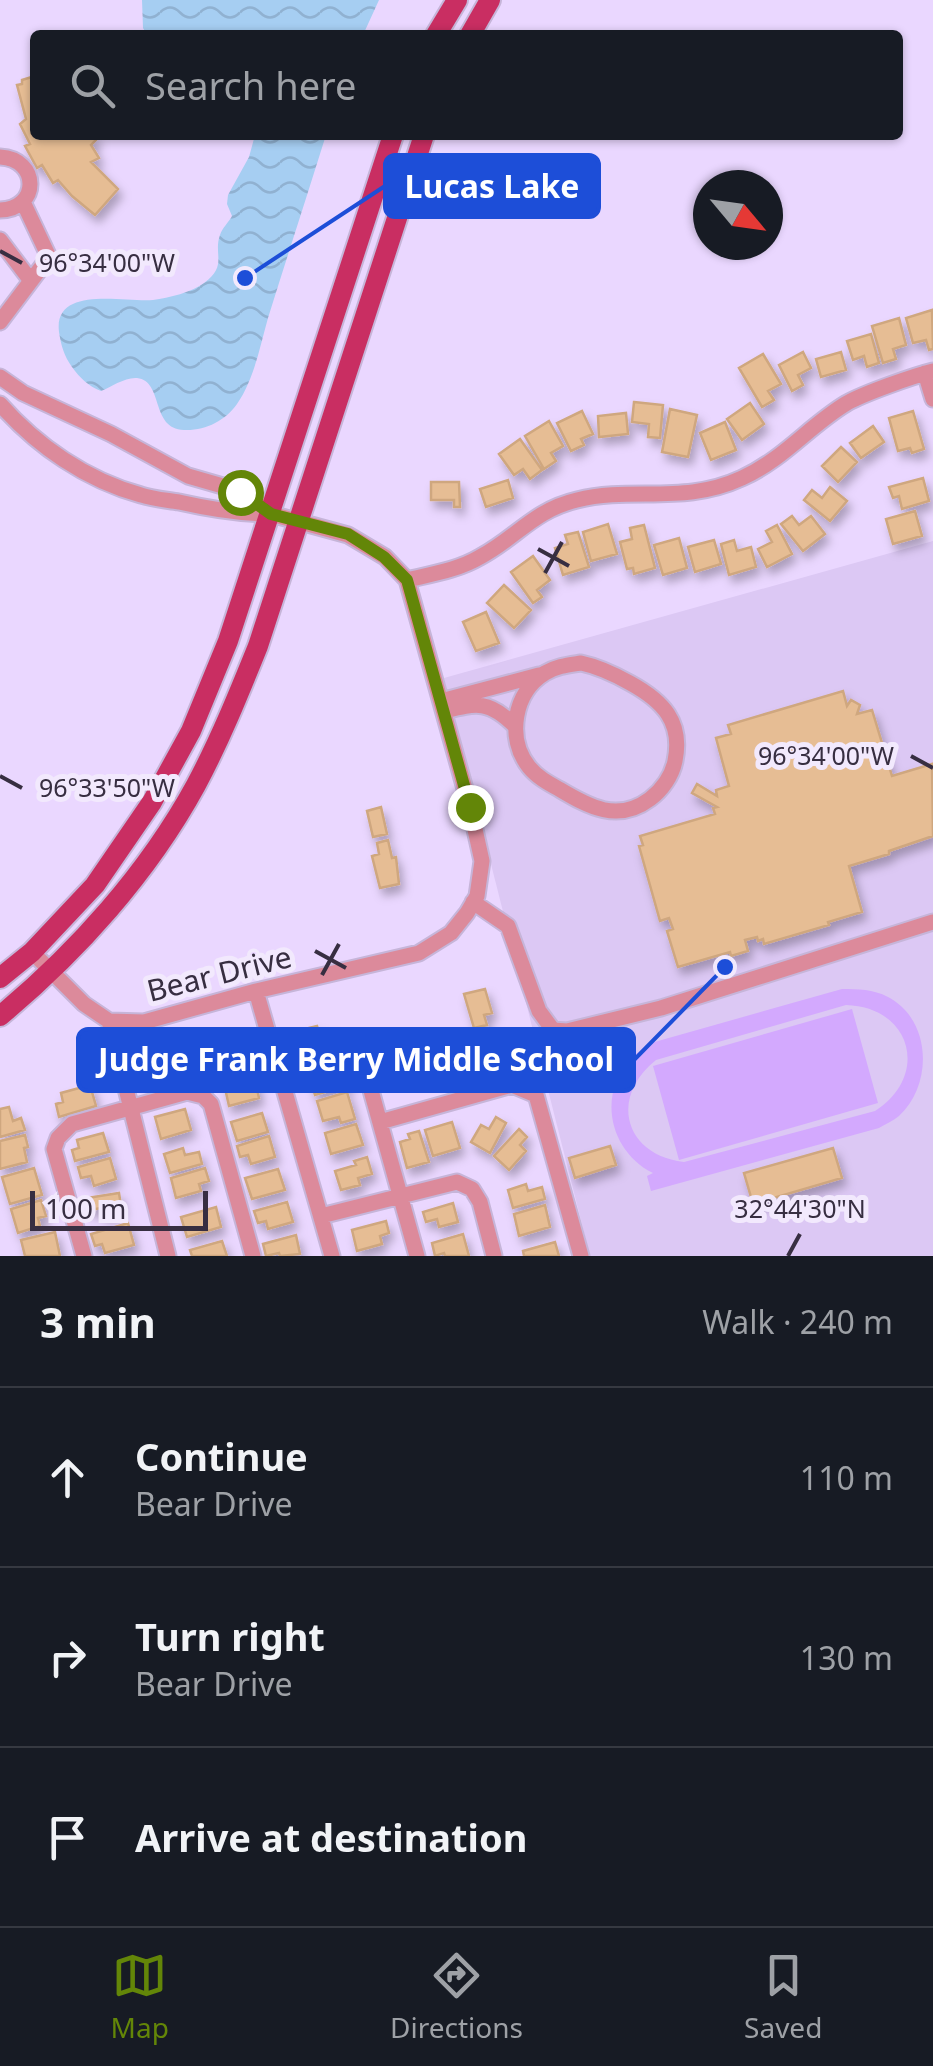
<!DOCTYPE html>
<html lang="en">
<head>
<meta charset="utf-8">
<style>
  body { margin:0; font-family:"Noto Sans",sans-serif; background:#20242c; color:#f1f3f6 }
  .compass { position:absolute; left:693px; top:170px; width:90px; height:90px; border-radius:50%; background:#171b24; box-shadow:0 2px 8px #0004; rotate:119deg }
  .scale { position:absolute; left:30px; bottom:25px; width:178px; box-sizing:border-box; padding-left:10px; border:5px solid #372e41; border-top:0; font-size:28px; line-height:35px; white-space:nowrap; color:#372e41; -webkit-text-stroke:8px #f2e9fd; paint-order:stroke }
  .stop { position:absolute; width:30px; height:30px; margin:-22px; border:8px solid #638608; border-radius:50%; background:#fff }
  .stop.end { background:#638608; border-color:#fff; box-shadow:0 2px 10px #0008 }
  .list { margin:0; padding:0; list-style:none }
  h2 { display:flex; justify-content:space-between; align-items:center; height:130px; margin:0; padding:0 40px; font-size:42px }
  h2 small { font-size:32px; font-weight:400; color:#9ea1a6 }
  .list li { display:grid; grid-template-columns:65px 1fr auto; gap:30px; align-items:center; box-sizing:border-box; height:180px; padding:0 40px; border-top:2px solid #363941 }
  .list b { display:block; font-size:38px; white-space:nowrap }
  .list p { margin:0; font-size:32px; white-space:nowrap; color:#9ea1a6 }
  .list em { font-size:32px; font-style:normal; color:#9ea1a6 }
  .icon { flex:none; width:55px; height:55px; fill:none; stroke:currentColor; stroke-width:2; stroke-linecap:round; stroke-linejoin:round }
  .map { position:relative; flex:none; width:933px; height:1256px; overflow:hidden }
  .search { position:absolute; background:#171b24; box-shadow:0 2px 8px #0004; left:30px; right:30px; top:30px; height:110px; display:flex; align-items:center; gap:25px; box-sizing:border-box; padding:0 35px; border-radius:10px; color:#9ea1a6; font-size:38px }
  .sheet { height:670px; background:#171b24 }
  nav { display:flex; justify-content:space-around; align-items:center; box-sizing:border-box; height:140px; border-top:2px solid #363941; background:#171b24; font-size:28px; color:#9ea1a6 }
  nav a { display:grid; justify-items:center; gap:5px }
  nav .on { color:#638608 }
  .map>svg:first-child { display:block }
  .built { fill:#dcc8f4 }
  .garden { fill:#d3a9fe; fill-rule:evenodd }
  .water { fill:url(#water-waves) }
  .building { fill:#e6bd94; stroke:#cfa77f; stroke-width:2.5; filter:url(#shadow) }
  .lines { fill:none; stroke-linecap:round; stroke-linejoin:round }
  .minor-casing { stroke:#c6b5d9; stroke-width:19 }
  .major-casing { stroke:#c6b5d9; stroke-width:24 }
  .minor { stroke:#dc8a9b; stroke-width:15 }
  .major { stroke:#c92e62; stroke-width:20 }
  .route { stroke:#638608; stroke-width:12 }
  .ticks { fill:none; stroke:#372e41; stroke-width:4 }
  .labels { text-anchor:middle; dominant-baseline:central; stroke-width:10; stroke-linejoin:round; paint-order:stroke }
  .street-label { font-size:30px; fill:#372e41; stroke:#f2e9fd }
  .ticks-label { font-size:25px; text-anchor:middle; fill:#372e41; stroke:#f2e9fd; stroke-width:10; stroke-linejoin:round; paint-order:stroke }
  .leader { fill:none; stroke:#1d4ed8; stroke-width:4 }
  .callout-dot { fill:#1d4ed8; stroke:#f2e9fd; stroke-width:4 }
  .callout { fill:#1d4ed8; stroke:#1d4ed8; stroke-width:4 }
  .callout-label { font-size:32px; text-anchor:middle; font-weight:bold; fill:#fff }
</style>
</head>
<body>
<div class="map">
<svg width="933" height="1256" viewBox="0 0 933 1256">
  <defs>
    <pattern id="water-waves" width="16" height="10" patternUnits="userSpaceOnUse" patternTransform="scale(2.5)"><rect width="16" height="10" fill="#a6cef2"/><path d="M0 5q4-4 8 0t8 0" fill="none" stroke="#90b1d1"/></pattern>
    <filter id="shadow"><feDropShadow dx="4" dy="7" stdDeviation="5" flood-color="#0004"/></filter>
  </defs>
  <rect width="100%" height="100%" fill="#ead7ff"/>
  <path class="built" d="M933,541v715h-343l-146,-578z"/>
  <path class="garden" d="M842,989c16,0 31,0 46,8 44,23 45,88 11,119 -6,5 -14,8 -20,12l-228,63 -4,-15 6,-3c-43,-21 -57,-79 -21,-115 5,-6 13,-10 19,-15zM846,1005c66,2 84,71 29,106l-191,51c-60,-7 -75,-65 -28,-102z
    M852,1009l26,94 -199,57 -26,-94z"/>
  <path class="water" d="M142,0h237l-16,35h-216l-4,-7z
    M255,135h71c-19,61 -39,122 -58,183 -8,28 -14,62 -31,86 -12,17 -32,27 -53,26 -34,-1 -20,-49 -47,-52 -12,-1 -26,9 -36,13 -13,-5 -21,-13 -29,-24 -8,-11 -11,-22 -13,-35 -6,-48 68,-29 94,-32 16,-2 39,-8 51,-17 24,-17 9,-29 16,-48 2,-7 9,-13 12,-19l-5,-12 1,-9 21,-38z"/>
  <path class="building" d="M35,76v59h59l3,4 -6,6 8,13 -8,4 27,27 -23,26 -23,-19 -14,-16 -5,3 -11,-18 -5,3 -12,-22 5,-2 -10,-20 6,-5 -9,-34 5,-1v-4z
    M932,310l1,39 -4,1 -3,-10 -13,3 -7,-25z
    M899,318l7,27 -13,4 3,10 -13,4 -11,-37z
    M871,334l8,29 -12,4 -3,-11 -11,4 -6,-19z
    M803,352l8,16 -13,7 5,10 -11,6 -13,-26z
    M841,352l5,18 -25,7 -5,-18z
    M763,354l18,30 -13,7 6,9 -12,7 -23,-39z
    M634,402l29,3 -3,33 -12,-1 1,-13 -17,-2z
    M750,403l14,21 -22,16 -15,-21z
    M670,409l27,6 -9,42 -26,-5z
    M582,411l11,23 -12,5 3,6 -13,6 -14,-28z
    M913,411l11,38 -12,4 -2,-5 -12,3 -9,-33z
    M626,413l2,21 -29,3 -1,-21z
    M549,421l14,25 -12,7 5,8 -12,8 -19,-33z
    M725,422l11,28 -25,10 -11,-27z
    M873,426l11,16 -23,16 -11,-15z
    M520,439l22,31 -12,9 -7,-10 -9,6 -15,-21z
    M841,447l16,15 -19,20 -16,-16z
    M923,478l6,23 -27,8 -3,-13 -6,2 -4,-11z
    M508,480l5,18 -27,9 -6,-18z
    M431,482h28l1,25h-6v-7h-23z
    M830,487l17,14 -17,20 -26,-21 8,-10 10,8z
    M915,511l7,25 -29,8 -7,-25z
    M792,516l7,9 12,-9 14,18 -22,17 -22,-27z
    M608,524l9,30 -26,7 -8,-29z
    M644,525l11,43 -21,6 -1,-6 -6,1 -7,-27 12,-3 -2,-11z
    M777,525l15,29 -25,13 -9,-18 14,-7 -6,-11z
    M578,532l11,35 -26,8 -8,-27 13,-4 -3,-9z
    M679,538l8,30 -24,7 -9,-30z
    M714,540l7,24 -26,8 -7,-25z
    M734,540l3,11 14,-4 5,20 -27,8 -8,-31z
    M533,556l17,24 -13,10 5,7 -9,6 -22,-31z
    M504,585l27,25 -17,18 -27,-25z
    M486,612l13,31 -23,8 -13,-29z
    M843,691l4,15 4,-6 9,5 -3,9 15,-4 20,66 40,-12 1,72 -44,15v3l-40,12 13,46 -34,10 1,3 -65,19 -1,-5 -5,2 -1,-4 -12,3 3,11 -17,5 -1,-4 -52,15 -11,-36 6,-2 -4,-11 -9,3 -21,-75 4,-1 -3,-9 75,-22 -2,-6 4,-1 -25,-14 5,-9 20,12 -1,-6 13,-4 -13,-48 15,-4 -3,-9z
    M381,807l6,27 -14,3 -6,-26z
    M388,840l4,18 4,-1 3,27 -19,4 -8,-32 7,-2 -2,-11z
    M485,989l7,24 -8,2 3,10 -13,3 -10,-34z
    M317,1026l2,6 13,-3 4,12 -33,9 -6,-19z
    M170,1064l3,9 4,-1 3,12 -31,9 -6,-21z
    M328,1068l2,5 15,-4 4,16 -34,10 -7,-22z
    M254,1076l5,22 -30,8 -5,-22z
    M90,1085l6,21 -37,11 -3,-13 7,-2 -2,-9z
    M347,1092l8,27 -14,4 -2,-6 -16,4 -6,-20z
    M9,1107l4,14 8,-3 4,12 -25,7v-28z
    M185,1109l6,21 -30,9 -6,-22z
    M262,1113l6,19 -31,9 -6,-19z
    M496,1117l10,6 -16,30 -19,-11 10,-17 8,4z
    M452,1122l8,26 -27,8 -8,-26z
    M356,1124l7,21 -32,9 -6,-21z
    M519,1129l8,8 -7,8 6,6 -17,19 -15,-14z
    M419,1131l10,31 -22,6 -7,-26 10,-3 -2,-5z
    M103,1133l6,19 -34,9 -3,-11 7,-2 -2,-8z
    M25,1135l3,12 -4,1 3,14 -27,7v-28z
    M269,1136l6,21 -24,7 -3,-9 -8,2 -3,-11z
    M610,1146l6,19 -41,13 -6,-20z
    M183,1148l2,7 14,-3 3,12 -32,9 -6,-19z
    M833,1148l9,30 -89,26 -9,-31z
    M367,1157l5,17 -14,4 2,7 -19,5 -6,-19 21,-6 -2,-4z
    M110,1158l6,21 -22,7 -3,-10 -10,2 -3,-11z
    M34,1168l8,27 -32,9 -8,-27z
    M205,1168l4,13 -10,3 2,7 -25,7 -5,-20z
    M278,1169l7,21 -33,9 -7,-21z
    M526,1184l2,7 14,-4 3,12 -32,9 -5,-18z
    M119,1193l3,19 -19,3 -1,-7 -13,2 -2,-12z
    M41,1200l5,16 -8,2 2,8 -22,7 -7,-24z
    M287,1202l6,20 -25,7 -2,-8 -8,2 -4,-12z
    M453,1203l5,19 -19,5 -2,-8 -11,3 -3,-10z
    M545,1205l5,22 -31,9 -5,-22z
    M216,1207l5,20 -34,10 -6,-20z
    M386,1221l3,12 -9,3 2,8 -25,7 -5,-21z
    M128,1223l6,22 -29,8 -3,-9 -7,2 -4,-12z
    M55,1232l5,24h-35l-4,-16z
    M463,1234l6,22h-24l-1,-3 -9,3 -3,-13z
    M296,1235l4,19 -20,2 -1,-3 -13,3 -3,-12z
    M222,1241l5,15h-35l-2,-6z
    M555,1242l4,14h-35l-1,-5z"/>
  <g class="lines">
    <g class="minor-casing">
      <path id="minor" d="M0,157c40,2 40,52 0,53
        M0,240l31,41
        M0,322l49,-65 -26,-55
        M925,373l8,26
        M0,377l23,16 88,41 77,42 52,15 31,23c-32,0 -61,-5 -92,-12 -12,-2 -26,-3 -38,-7 -55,-15 -104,-49 -141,-91
        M407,580c25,-6 51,-10 73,-23 36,-19 54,-47 97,-57 57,-14 107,5 165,-22 42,-19 68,-53 105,-75 18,-10 66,-27 86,-32
        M581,663c19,4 33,11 49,20 33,18 53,39 45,78 -3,15 -13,29 -25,38 -32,24 -61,8 -91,-10 -11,-6 -22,-12 -30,-22 -23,-29 -15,-75 16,-94 12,-7 23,-8 36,-10z
        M441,701l98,-26
        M444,711c33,-8 45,-11 71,15
        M473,902l35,24 31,85 14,19 14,1 94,-23 272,-86
        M32,952l52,52 25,17 35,1 112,-31 163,-38 32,-20 16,-20 10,-17 5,-35 -12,-54 -63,-227 -22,-23 -37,-22 -77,-21
        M256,991l76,265
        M109,1021l59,235
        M278,1068l64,-19 10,2 10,7 55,198
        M380,1122l132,-37 24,10 45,161
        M321,1216l136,-34 15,7 8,13 14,54
        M84,1256l-30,-107 4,-11 14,-14 115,-32 16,4 8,8 42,152"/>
    </g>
    <g class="major-casing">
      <path id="major" d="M436,35l21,-35
        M470,35l20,-35
        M0,978l32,-26 63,-67 57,-83 39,-71 37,-90 165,-506
        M0,1016c77,-64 148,-143 196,-231 24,-45 43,-92 62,-139l166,-511"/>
    </g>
    <use href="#minor" class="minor"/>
    <use href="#major" class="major"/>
  </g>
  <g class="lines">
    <path class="route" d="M240,492l31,22 77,20 36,23 23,23 63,227"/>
  </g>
  <path class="ticks" d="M0,251l22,12M538,549l31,17M545,573l17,-31M911,756l22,12M0,776l22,12M315,951l31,17M322,975l17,-31M788,1256l12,-22"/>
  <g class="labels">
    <g class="street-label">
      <text transform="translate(219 973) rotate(-14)">Bear Drive</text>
    </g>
  </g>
  <g class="ticks-label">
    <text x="107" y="272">96°34'00"W</text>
    <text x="826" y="765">96°34'00"W</text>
    <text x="107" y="797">96°33'50"W</text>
    <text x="800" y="1218">32°44'30"N</text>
  </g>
  <path class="leader" d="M245 278L385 186M725 967L634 1060"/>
  <g class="callout-dot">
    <circle cx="245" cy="278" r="10"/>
    <circle cx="725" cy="967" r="10"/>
  </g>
  <g class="callout">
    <rect x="385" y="155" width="214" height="62" rx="10"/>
    <rect x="78" y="1029" width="556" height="62" rx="10"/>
  </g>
  <g class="callout-label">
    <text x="492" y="198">Lucas Lake</text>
    <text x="356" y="1071">Judge Frank Berry Middle School</text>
  </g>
</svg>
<svg class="compass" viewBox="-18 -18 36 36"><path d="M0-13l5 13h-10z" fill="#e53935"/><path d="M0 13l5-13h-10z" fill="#9ea1a6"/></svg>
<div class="scale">100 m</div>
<div class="stop" style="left:240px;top:492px"></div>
<div class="stop end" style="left:470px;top:807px"></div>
<div class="search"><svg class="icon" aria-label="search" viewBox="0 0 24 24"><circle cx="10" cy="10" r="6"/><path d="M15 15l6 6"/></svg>Search here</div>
</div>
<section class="sheet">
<h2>3 min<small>Walk · 240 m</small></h2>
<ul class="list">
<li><svg class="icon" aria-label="ahead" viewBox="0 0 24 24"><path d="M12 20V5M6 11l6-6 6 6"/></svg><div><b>Continue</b><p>Bear Drive</p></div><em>110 m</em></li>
<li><svg class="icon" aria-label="right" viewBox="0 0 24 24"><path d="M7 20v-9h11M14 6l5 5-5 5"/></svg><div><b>Turn right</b><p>Bear Drive</p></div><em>130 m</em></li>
<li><svg class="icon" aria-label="arrive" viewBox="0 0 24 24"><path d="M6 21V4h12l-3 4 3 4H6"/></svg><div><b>Arrive at destination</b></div></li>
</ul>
</section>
<nav>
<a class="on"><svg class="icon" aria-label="map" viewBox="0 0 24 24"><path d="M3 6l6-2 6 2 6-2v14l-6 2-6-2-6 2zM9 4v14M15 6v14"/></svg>Map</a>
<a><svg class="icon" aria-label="directions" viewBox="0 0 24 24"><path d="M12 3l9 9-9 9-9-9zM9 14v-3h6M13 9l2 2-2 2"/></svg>Directions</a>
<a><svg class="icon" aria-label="saved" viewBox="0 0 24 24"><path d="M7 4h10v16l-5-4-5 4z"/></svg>Saved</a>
</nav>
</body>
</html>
